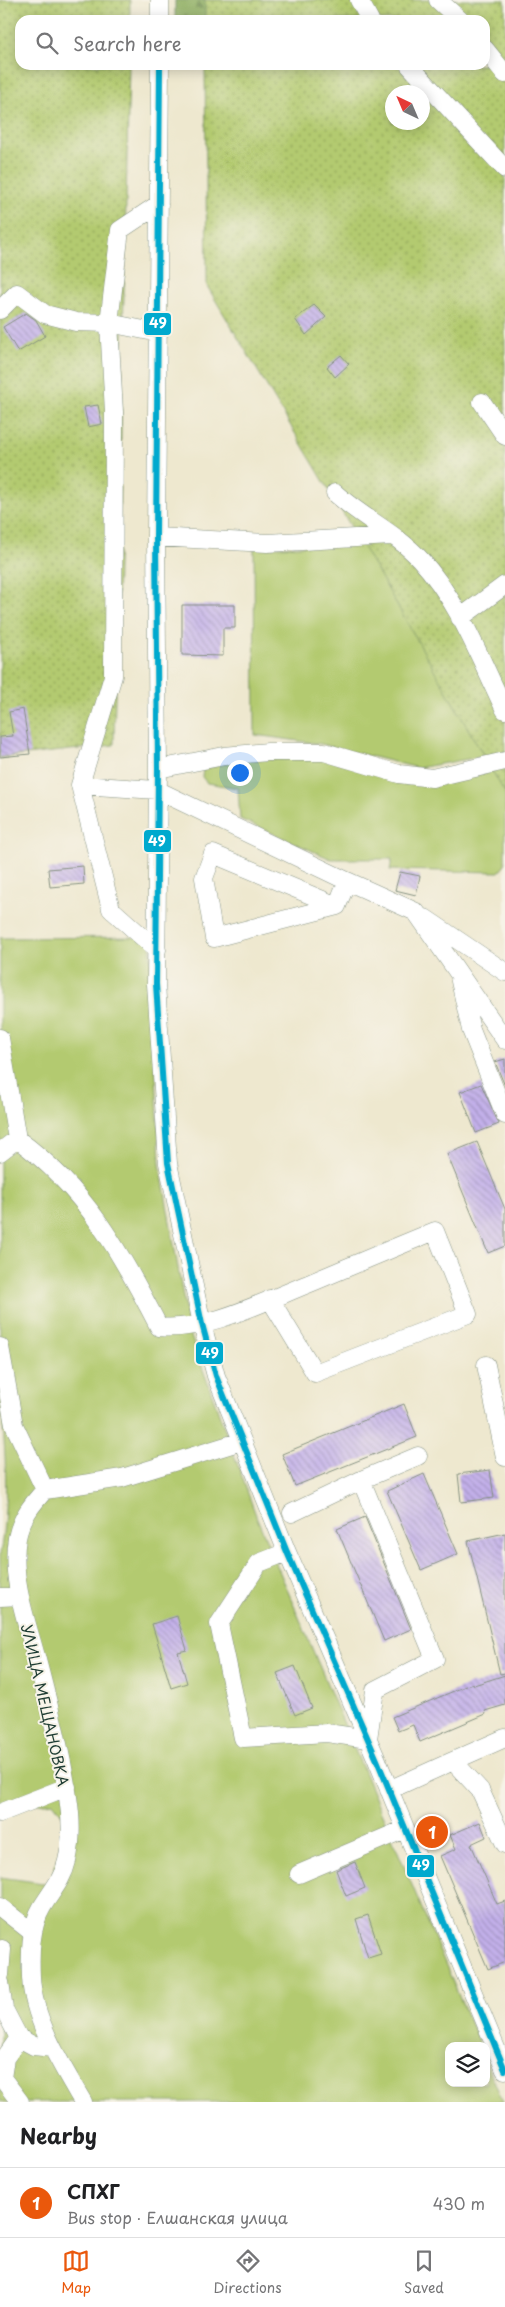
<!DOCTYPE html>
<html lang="en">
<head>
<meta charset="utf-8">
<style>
  body { margin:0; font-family:"Playpen Sans",sans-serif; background:#f6f6f6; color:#202124 }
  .controls { position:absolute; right:15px; bottom:15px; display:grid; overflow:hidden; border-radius:10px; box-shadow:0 2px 12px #0003 }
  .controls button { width:45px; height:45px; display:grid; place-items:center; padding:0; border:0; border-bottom:1px solid #e0e0e0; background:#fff; color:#202124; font:25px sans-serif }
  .compass { position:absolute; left:385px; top:85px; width:45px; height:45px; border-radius:50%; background:#fff; box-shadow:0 2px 12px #0003; rotate:316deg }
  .you { position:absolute; left:239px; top:772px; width:18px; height:18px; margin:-12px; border:4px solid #fff; border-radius:50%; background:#1a73e8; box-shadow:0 0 0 8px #1a73e833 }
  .badge { display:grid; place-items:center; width:32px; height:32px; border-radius:50%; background:#ea580c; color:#fff; font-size:16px; font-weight:700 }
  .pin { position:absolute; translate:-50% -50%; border:2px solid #fff; box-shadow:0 1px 5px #0006 }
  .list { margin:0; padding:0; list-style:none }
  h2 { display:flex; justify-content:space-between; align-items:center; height:65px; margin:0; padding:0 20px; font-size:21px }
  h2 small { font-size:16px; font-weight:400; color:#757577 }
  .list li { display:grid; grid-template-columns:32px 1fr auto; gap:15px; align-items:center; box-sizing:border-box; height:70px; padding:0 20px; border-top:1px solid #e0e0e0 }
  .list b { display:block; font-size:19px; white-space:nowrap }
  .list p { margin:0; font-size:16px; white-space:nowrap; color:#757577 }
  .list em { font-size:16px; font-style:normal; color:#757577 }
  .icon { flex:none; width:28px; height:28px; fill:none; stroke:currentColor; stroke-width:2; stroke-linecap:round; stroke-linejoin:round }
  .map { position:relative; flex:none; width:505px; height:2102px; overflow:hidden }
  .search { position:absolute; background:#fff; box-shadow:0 2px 12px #0003; left:15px; right:15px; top:15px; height:55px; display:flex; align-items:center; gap:12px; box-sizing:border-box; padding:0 18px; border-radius:15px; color:#757577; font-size:19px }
  .sheet { height:135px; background:#fff }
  nav { display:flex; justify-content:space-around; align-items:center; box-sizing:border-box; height:70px; border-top:1px solid #e0e0e0; background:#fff; font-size:14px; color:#757577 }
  nav a { display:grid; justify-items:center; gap:2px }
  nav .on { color:#ea580c }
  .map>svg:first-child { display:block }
  .grass { fill:#b3ca6f; stroke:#698452 }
  .forest { fill:url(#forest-firs); stroke:#56764b }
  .park { fill:url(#park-dots); stroke:#698452; fill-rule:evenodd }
  .building { fill:url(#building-back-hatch) }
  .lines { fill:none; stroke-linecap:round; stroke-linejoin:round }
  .minor-casing { stroke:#869282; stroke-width:19 }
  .minor { stroke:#fff; stroke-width:18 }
  .bus-1-casing { stroke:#f7f3e8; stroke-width:10 }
  .bus-1 { stroke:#00a9ce; stroke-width:6 }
  .labels { text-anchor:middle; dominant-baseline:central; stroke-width:4; stroke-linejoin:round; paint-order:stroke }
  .street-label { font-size:15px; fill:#1f3d34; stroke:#f7f3e8 }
  .line-badge { stroke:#f7f3e8; stroke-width:2 }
  .badge-label { font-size:14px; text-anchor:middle; font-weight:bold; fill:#fff }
</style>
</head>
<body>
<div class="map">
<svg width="505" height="2102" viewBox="0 0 505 2102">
  <defs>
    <pattern id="forest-firs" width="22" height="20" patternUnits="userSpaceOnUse" patternTransform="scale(1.25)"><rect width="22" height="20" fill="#8eae62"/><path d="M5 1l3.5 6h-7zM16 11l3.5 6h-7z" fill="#738f52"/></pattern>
    <pattern id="park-dots" width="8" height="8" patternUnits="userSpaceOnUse" patternTransform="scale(1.25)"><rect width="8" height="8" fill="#b3ca6f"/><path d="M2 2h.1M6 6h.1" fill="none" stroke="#91a55c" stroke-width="1.8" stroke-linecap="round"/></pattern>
    <pattern id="building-back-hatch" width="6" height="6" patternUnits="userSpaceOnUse" patternTransform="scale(1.25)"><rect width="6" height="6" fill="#c3b0ea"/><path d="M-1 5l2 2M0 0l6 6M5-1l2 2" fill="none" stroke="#9e90be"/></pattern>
  </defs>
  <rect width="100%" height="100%" fill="#f7f3e8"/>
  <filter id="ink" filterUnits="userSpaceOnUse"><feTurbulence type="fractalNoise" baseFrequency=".02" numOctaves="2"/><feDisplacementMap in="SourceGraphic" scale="10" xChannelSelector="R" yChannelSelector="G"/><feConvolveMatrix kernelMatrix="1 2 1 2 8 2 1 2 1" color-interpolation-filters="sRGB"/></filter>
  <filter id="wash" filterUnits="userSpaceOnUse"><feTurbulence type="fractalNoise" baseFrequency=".0096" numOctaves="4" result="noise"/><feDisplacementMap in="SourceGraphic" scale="20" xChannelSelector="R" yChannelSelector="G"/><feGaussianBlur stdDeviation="1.12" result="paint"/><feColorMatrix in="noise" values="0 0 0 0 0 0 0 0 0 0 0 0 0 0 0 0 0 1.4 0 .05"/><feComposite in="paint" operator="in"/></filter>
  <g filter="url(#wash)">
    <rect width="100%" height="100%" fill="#eee8cf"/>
    <path class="grass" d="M390,542l115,200 -20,14 -67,12 -97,-24 -66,-9 -1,-187z
      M246,759h77l111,26 71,-17v97l-6,7 -109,-2 2,-11h-61l-91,-40 -2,-31 -31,-5 -5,-6 1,-8z
      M150,937l10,227 29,167 68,187 223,528h-31v37h37v-21l17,40h-503v-225l50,7 18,-62 -15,-20 -53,6v-254c9,-50 6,-105 0,-155v-461z"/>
    <path class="forest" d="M175,0h97l-14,20h-83z"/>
    <path class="park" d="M0,0h130v20h-110v45h109l-15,680 -114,13z
      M205,0h300v793l-127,-221 -171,-286 -2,-221h280v-45h-280zM392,92h30v30h-30z"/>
    <g id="blocks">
      <path class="building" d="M314,305l12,12 -20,18 -11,-16z
        M26,313l10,7 9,16 -27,16 -15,-25z
        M341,355l8,9 -14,13 -8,-10z
        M98,405l4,19 -14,3 -4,-20z
        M182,605h53v23h-12v28l-41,-1z
        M23,709l7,45 -30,3v-20l13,-1 -4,-24z
        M83,866l1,18 -34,3 -2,-18z
        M400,872l20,4 -4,19 -21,-5z
        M505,1059v27l-10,-24z
        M481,1084l18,40 -23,9 -16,-41z
        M477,1142l28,67v37l-17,7 -41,-99z
        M404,1404l13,33 -122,49 -13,-32z
        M490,1470l4,28 -33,4 -3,-28z
        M424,1474l34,80 -37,16 -34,-79z
        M365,1517l46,112 -27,12 -47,-112z
        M505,1533v140l-5,1 -32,-133z
        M177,1616l10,34 -9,2 9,31 -16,5 -19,-64z
        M295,1666l17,42 -17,7 -18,-42z
        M505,1675v30l-20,6 1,3 -66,28 -7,-17 -15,6 -6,-14 81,-34 1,2z
        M480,1822l6,15 -15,7 26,60 8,-3v61l-17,7 -48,-113 16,-7 -6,-14z
        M355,1862l10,26 -19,8 -10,-26z
        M368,1915l13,39 -13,4 -12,-39z"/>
    </g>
  </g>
  <g filter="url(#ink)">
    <use href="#blocks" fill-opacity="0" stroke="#869282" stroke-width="1"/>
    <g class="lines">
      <g class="minor-casing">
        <path id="minor" d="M359,0l11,20
          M438,0l22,20
          M160,20v-20
          M485,49l20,25
          M160,65l-4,472 2,232 -2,215 12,179 34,161 14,52 71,176 90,208 128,310
          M409,65l96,104
          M0,310l17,-17 28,21 31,8 33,1 50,10
          M482,402l23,34
          M335,493c26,24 61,40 85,66 39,42 60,100 85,151
          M156,537l111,6 124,-7
          M460,618l45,-33
          M158,769l66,-13 44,-4h56l75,22 33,4 73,-17
          M80,785l77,5 190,91 -10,25 -123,32 -10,-60 9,-24 124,52
          M347,881l69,31 89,128
          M425,918l80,54
          M157,950l-46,-41 -31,-124 33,-109 1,-264 -5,-89 11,-93 39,-26
          M460,981l11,49 34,85
          M0,1038l17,101 -17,13
          M17,1139c69,50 104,114 142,188 46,5 106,-26 149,-43 43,-18 85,-36 127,-53l33,83 -153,59 -45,-74
          M0,1347l14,78 31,65c-13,14 -24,28 -28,48 -7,40 10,84 20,122 12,46 24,90 31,137 3,19 4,44 -1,64 -4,18 -16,31 -25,46 -12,20 -12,48 -11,70 2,43 31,89 52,125
          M486,1365l19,92
          M45,1490l77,-12 120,-37
          M292,1513l69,-33 57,-24
          M287,1552l-28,11 -40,61 24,114 84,-5 41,6 7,-49 60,-31 -74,-179
          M0,1597l20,-1
          M453,1761l52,-23
          M389,1790l64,-29 27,29 25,54
          M0,1813l67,-26
          M299,1874l106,-45
          M0,1907l33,26
          M0,1975l2,-26
          M0,1982l4,27 15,29
          M20,2102l-18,-24 3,-20 14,-20 15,8 18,2"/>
      </g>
      <use href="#minor" class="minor"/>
      <g class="bus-1-casing">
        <path id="bus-1" d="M160,65l-4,472 2,232 -2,215 12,179 34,161 14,52 71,176 90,208 128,310"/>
      </g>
      <use href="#bus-1" class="bus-1"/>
    </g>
  </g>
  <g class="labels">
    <g class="street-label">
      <text transform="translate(46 1705) rotate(77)">УЛИЦА МЕЩАНОВКА</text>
    </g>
  </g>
  <g class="line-badge">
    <rect x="143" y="312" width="29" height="24" rx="5" fill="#00a9ce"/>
    <rect x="143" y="829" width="29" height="24" rx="5" fill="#00a9ce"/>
    <rect x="195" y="1341" width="29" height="24" rx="5" fill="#00a9ce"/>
    <rect x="406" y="1854" width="29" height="24" rx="5" fill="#00a9ce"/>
  </g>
  <g class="badge-label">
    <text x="158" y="328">49</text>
    <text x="157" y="846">49</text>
    <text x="210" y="1358">49</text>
    <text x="421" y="1870">49</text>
  </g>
</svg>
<div class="controls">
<button><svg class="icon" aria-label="layers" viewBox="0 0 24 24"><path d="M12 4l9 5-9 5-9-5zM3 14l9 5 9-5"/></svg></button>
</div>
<svg class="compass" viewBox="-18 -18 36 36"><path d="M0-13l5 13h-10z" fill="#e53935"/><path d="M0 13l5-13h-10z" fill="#757577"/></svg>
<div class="you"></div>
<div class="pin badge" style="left:432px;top:1832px">1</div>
<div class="search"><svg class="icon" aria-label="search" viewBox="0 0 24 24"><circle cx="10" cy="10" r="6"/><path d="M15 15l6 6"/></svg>Search here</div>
</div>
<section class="sheet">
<h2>Nearby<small></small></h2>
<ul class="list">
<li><span class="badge">1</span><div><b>СПХГ</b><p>Bus stop · Елшанская улица</p></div><em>430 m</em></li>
</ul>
</section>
<nav>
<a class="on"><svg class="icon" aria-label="map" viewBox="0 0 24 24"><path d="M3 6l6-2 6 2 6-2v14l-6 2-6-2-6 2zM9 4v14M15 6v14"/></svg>Map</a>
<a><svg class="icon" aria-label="directions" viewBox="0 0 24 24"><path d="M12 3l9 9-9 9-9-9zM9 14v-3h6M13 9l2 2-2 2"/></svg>Directions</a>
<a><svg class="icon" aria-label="saved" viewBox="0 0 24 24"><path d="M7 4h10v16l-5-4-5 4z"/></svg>Saved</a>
</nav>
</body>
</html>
